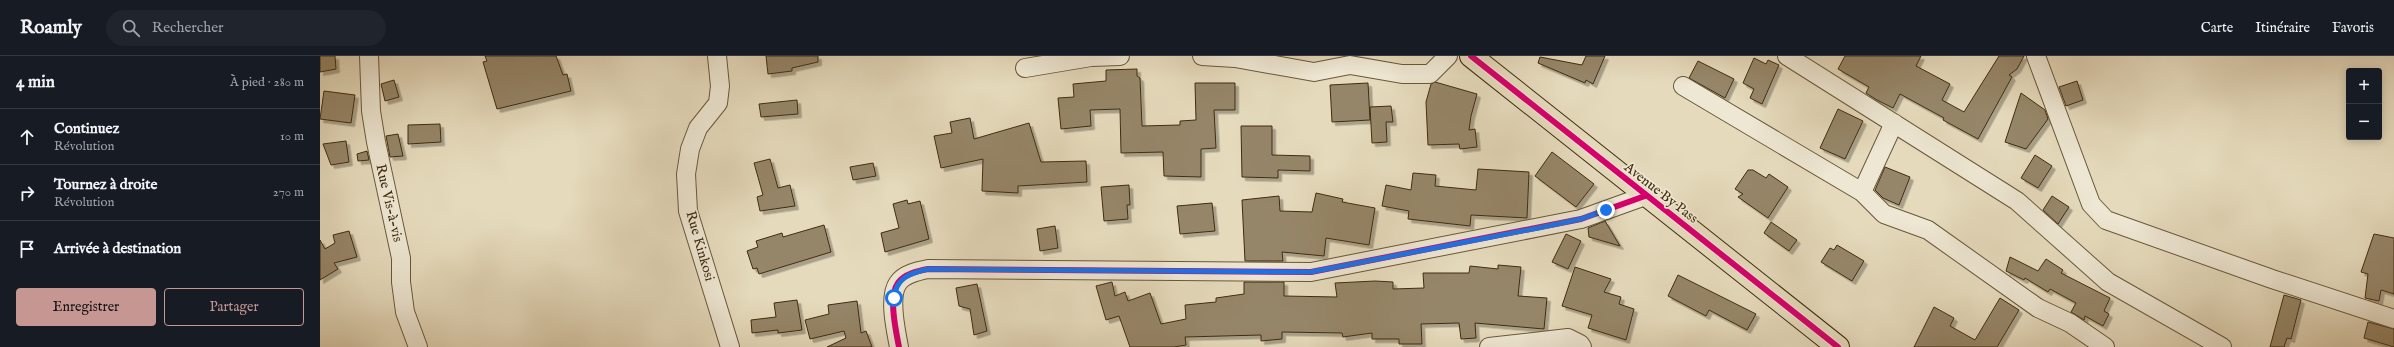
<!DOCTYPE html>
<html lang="fr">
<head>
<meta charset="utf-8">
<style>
  body { margin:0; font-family:"IM FELL English",serif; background:#20242c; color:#f1f3f6 }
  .controls { position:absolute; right:12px; top:12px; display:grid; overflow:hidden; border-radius:4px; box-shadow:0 2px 10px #0003 }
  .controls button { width:36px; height:36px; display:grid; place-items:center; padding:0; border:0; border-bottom:1px solid #363941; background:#171b24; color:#f1f3f6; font:20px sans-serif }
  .stop { position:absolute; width:12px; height:12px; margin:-9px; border:3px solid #1a73e8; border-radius:50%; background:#fff }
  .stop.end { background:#1a73e8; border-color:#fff; box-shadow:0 1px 4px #0008 }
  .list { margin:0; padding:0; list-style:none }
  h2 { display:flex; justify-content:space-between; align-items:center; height:52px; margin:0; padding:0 16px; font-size:17px }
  h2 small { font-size:13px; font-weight:400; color:#9ea1a6 }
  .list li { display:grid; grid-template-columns:26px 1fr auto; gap:12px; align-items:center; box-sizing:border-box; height:56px; padding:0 16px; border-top:1px solid #363941 }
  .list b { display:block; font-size:15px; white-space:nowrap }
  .list p { margin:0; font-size:13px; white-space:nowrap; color:#9ea1a6 }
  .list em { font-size:13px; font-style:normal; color:#9ea1a6 }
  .actions { display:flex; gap:8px; padding:12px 16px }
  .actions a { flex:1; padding:9px 0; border:1px solid #c59692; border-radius:4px; text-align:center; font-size:14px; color:#c59692 }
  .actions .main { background:#c59692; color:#111 }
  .icon { flex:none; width:22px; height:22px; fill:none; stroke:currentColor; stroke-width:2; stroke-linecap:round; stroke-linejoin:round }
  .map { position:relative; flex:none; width:2074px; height:291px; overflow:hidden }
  header { display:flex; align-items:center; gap:24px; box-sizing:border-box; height:56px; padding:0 20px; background:#171b24; border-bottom:1px solid #363941 }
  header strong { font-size:19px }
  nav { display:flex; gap:22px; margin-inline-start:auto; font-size:14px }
  .search { width:280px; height:36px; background:#20242c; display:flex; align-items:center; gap:10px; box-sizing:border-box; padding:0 14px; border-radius:22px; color:#9ea1a6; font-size:15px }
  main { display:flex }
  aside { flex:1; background:#171b24 }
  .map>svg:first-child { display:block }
  .building { fill:#968669; stroke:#402c0f; filter:url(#shadow) }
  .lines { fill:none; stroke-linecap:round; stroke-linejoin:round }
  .minor-casing { stroke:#69583a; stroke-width:20 }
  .highway-casing { stroke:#402c0f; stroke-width:24 }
  .minor { stroke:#eee7d3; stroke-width:18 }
  .highway { stroke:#e5dabc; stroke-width:22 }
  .cycleway-casing { stroke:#eee7d3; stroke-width:8 }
  .cycleway { stroke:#d6006c; stroke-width:6 }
  .route { stroke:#1a73e8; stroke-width:5 }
  .labels { text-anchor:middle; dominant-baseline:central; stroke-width:3.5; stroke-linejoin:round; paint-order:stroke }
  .street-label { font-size:14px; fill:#402c0f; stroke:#eee7d3 }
</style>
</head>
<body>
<header>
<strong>Roamly</strong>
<div class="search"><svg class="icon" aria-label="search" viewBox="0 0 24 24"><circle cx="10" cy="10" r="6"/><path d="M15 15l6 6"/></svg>Rechercher</div>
<nav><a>Carte</a><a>Itinéraire</a><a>Favoris</a></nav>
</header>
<main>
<aside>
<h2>4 min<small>À pied · 280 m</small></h2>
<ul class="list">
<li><svg class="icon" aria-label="ahead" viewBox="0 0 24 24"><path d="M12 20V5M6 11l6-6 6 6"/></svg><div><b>Continuez</b><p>Révolution</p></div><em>10 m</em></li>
<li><svg class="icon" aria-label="right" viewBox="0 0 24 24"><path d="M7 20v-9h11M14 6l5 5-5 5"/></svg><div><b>Tournez à droite</b><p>Révolution</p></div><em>270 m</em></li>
<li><svg class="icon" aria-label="arrive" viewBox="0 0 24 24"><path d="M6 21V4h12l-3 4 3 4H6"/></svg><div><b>Arrivée à destination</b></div></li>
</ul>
<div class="actions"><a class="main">Enregistrer</a><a>Partager</a></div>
</aside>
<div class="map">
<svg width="2074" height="291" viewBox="0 0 2074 291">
  <defs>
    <filter id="shadow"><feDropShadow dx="3.5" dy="3.5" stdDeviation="0" flood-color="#0004"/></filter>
  </defs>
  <rect width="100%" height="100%" fill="#e5dabc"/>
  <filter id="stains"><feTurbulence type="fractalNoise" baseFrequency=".005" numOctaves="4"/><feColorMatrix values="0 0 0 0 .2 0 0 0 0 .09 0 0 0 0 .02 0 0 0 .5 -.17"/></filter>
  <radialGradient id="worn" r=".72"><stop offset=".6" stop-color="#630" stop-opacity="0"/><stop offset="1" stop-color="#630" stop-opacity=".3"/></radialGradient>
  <path class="building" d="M0,0h15l1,13 -16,3z
    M165,0h71l7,19 4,-1 4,17 -74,18 -14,-47 4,-1z
    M446,0h52v6l-26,6v3l-24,3z
    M1266,0h19l-12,28 -7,-4 -1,3 -47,-20 2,-6 42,8z
    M1525,0h76l-5,10 34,18 -8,16 22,12 35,-56h25l-7,13 -8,6 3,2 -34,62 -35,-19 1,-2 -44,-24 -7,14 -16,-8 -11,-7 3,-6 -31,-18z
    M1434,2l12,6 2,-4 11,5 -17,39 -12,-6 4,-9 -11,-6z
    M1378,5l36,18 -9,19 -36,-20z
    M817,13v7l3,2 2,48 38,-1v-4l16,-1 -1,-37h40v27h-21l2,38 -15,1v28l-37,-1 -1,-24 -42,1 -1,-44 -30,1 1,16 -30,3 -3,-31 16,-1 -1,-13 33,-3v-11z
    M74,24l5,17 -14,4 -4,-17z
    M1757,25l6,19 -17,6 -7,-19z
    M1115,26l42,12 -6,22 -2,14 6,-1 2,18 -17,2 -1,-5 -31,1 -2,-43 5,-18z
    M1048,27l2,37 -38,2 -2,-37z
    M4,35l31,4 -4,28 -31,-4z
    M1701,37l24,17 3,9 -22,30 -21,-7z
    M477,44l1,14 -37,3 -2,-13z
    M1071,50l2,16h-7l1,20 -15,1 -2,-36z
    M1518,53l25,12 -18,38 -25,-11z
    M650,62l4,21 55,-16 12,39 45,-1 1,21 -69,4v7l-36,-2 1,-32 -42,9 -7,-32 18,-3 -2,-11z
    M120,68l1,18 -33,2v-19z
    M921,70h31v29l38,1v15l-32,-1v8l-36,-1z
    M78,78l5,22 -13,1 -4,-21z
    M26,85l3,21 -18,3 -8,-21z
    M47,95l2,9 -11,1 -1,-7z
    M1232,96l42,32 -18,23 -41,-31z
    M1715,99l17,11 -14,22 -17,-10z
    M450,103l8,29 12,-3 5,21 -35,5 -3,-14 6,-2 -9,-32z
    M553,107l3,13 -23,4 -3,-13z
    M1565,111l25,10 -11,28 -16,-7 -8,-8z
    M1158,113l51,3 -2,46 -56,-3 -1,11 -62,-7 1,-8 -27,-5 4,-21 25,5 2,-17 23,2 -1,11 41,4z
    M1428,114h5l13,8 3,-4 19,13 -20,31 -30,-21 5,-3 -8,-5z
    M809,129l1,20h-3l1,14 -24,2 -3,-34z
    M996,137l27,6 -1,3 33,6 -6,37 -43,-7 -2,18 -42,-4 1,9h-38l-3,-61 37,-4 1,15 32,1z
    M1732,140l17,11 -11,17 -15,-14z
    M587,144l1,4 12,-3 9,38 -44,13 -4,-19 18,-5 -6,-24z
    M892,147l3,28 -35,3 -3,-28z
    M1285,165l15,25 -31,-9 -1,-9z
    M1451,166l26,18 -8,11 -25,-18z
    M504,169l7,27 -72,22 -2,-6 -4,1 -6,-18 11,-4 -2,-6 26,-8 1,4z
    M735,170l3,22 -18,3 -3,-22z
    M29,175l8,26 -23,6 4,6 -18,11v-40l5,9 10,-6 -2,-8z
    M1246,178l15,7 -13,28 -16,-7z
    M2054,178l20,4v56l-13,-4 -2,11 -14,-3 3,-24 -7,-2z
    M1517,189l27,16 -12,20 -31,-19 9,-14 4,2z
    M1690,201l28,14 8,-12 17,11 -2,3 49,25 -6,13 5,3 -6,12 -18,-10 -1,4 -13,-8 5,-9 -26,-14 -2,3 -23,-14 -1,2 -18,-9z
    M1178,209l23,2 -3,29 29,2 -3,31 -69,-6 1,15 -15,1 -2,-16 -38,1 1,20h-23v-5h-27v-6l-29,4 -1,-4 -60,-1v7l-21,2v-6l-76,2 1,8 -12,2h-44l-11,-31 -13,4 -10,-34 16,-4 3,14 10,-4 3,9 22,-8 11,31 25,-5 -1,-14 31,-3v-4l28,-4v-12h40v14l53,1 -2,-14 40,-2 18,1v7l31,-1 -1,-15h46l1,-7 28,3z
    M1255,211l36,12 -7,13 17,5 -2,7 15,5 -8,31 -38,-12 4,-13 -30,-9z
    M1358,219l78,39 -9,16 -38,-20 -3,6 -38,-20z
    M657,228l10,47 -13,4 -4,-26 -11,-3 -3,-18z
    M1964,239l17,5 -10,39 -4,-1 -3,9h-14z
    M1680,242l19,12 -22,37h-83l20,-40 20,11 -4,8 25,14z
    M477,244l5,30 -24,3v-3l-26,3 -1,-13 25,-3 -2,-14z
    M537,245l4,32 5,-2 6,16h-45l19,-9 -2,-7 -34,8 -5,-19 24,-6 -1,-9z
    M2048,266l26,7v18l-30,-9z"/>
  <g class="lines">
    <g class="minor-casing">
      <path id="minor" d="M49,0l2,55 5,31 25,116v24l4,30 13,35
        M397,0l3,30 -2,17 -20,25 -8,21 -4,25 2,37 42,136
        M882,0l33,2 79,14 36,-7 52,9h28l18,-18
        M1467,0l230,145 91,81 114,65
        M1716,0l55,148 15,16 166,59 122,40
        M705,12l66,-11 29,-1
        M1363,30l179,106 22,22 44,16 110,78 32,15 35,24
        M1542,136l32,-69
        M579,291c-3,-16 -11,-50 -1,-64 6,-9 20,-12 30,-14l383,3 270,-53 64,-23
        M1169,291l79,-9 12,6 2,3"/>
    </g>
    <g class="highway-casing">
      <path id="highway" d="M1151,0l367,291"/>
    </g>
    <use href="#minor" class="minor"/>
    <use href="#highway" class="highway"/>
    <g class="cycleway-casing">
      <path id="cycleway" d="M1151,0l367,291
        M579,291c-3,-16 -11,-50 -1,-64 6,-9 20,-12 30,-14l383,3 270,-53 64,-23"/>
    </g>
    <use href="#cycleway" class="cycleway"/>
  </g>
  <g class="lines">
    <path class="route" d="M574,242c2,-20 16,-25 34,-29l383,3 227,-44 43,-9 25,-9"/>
  </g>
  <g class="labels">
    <g class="street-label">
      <text transform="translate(1341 137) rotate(38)">Avenue By Pass</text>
      <text transform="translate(69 147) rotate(77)">Rue Vis-à-vis</text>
      <text transform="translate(380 190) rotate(74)">Rue Kinkosi</text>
    </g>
  </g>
  <rect width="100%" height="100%" filter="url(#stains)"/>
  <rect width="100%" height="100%" fill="url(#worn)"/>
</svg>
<div class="controls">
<button>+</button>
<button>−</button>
</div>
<div class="stop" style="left:574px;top:242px"></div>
<div class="stop end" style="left:1286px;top:154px"></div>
</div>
</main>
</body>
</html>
